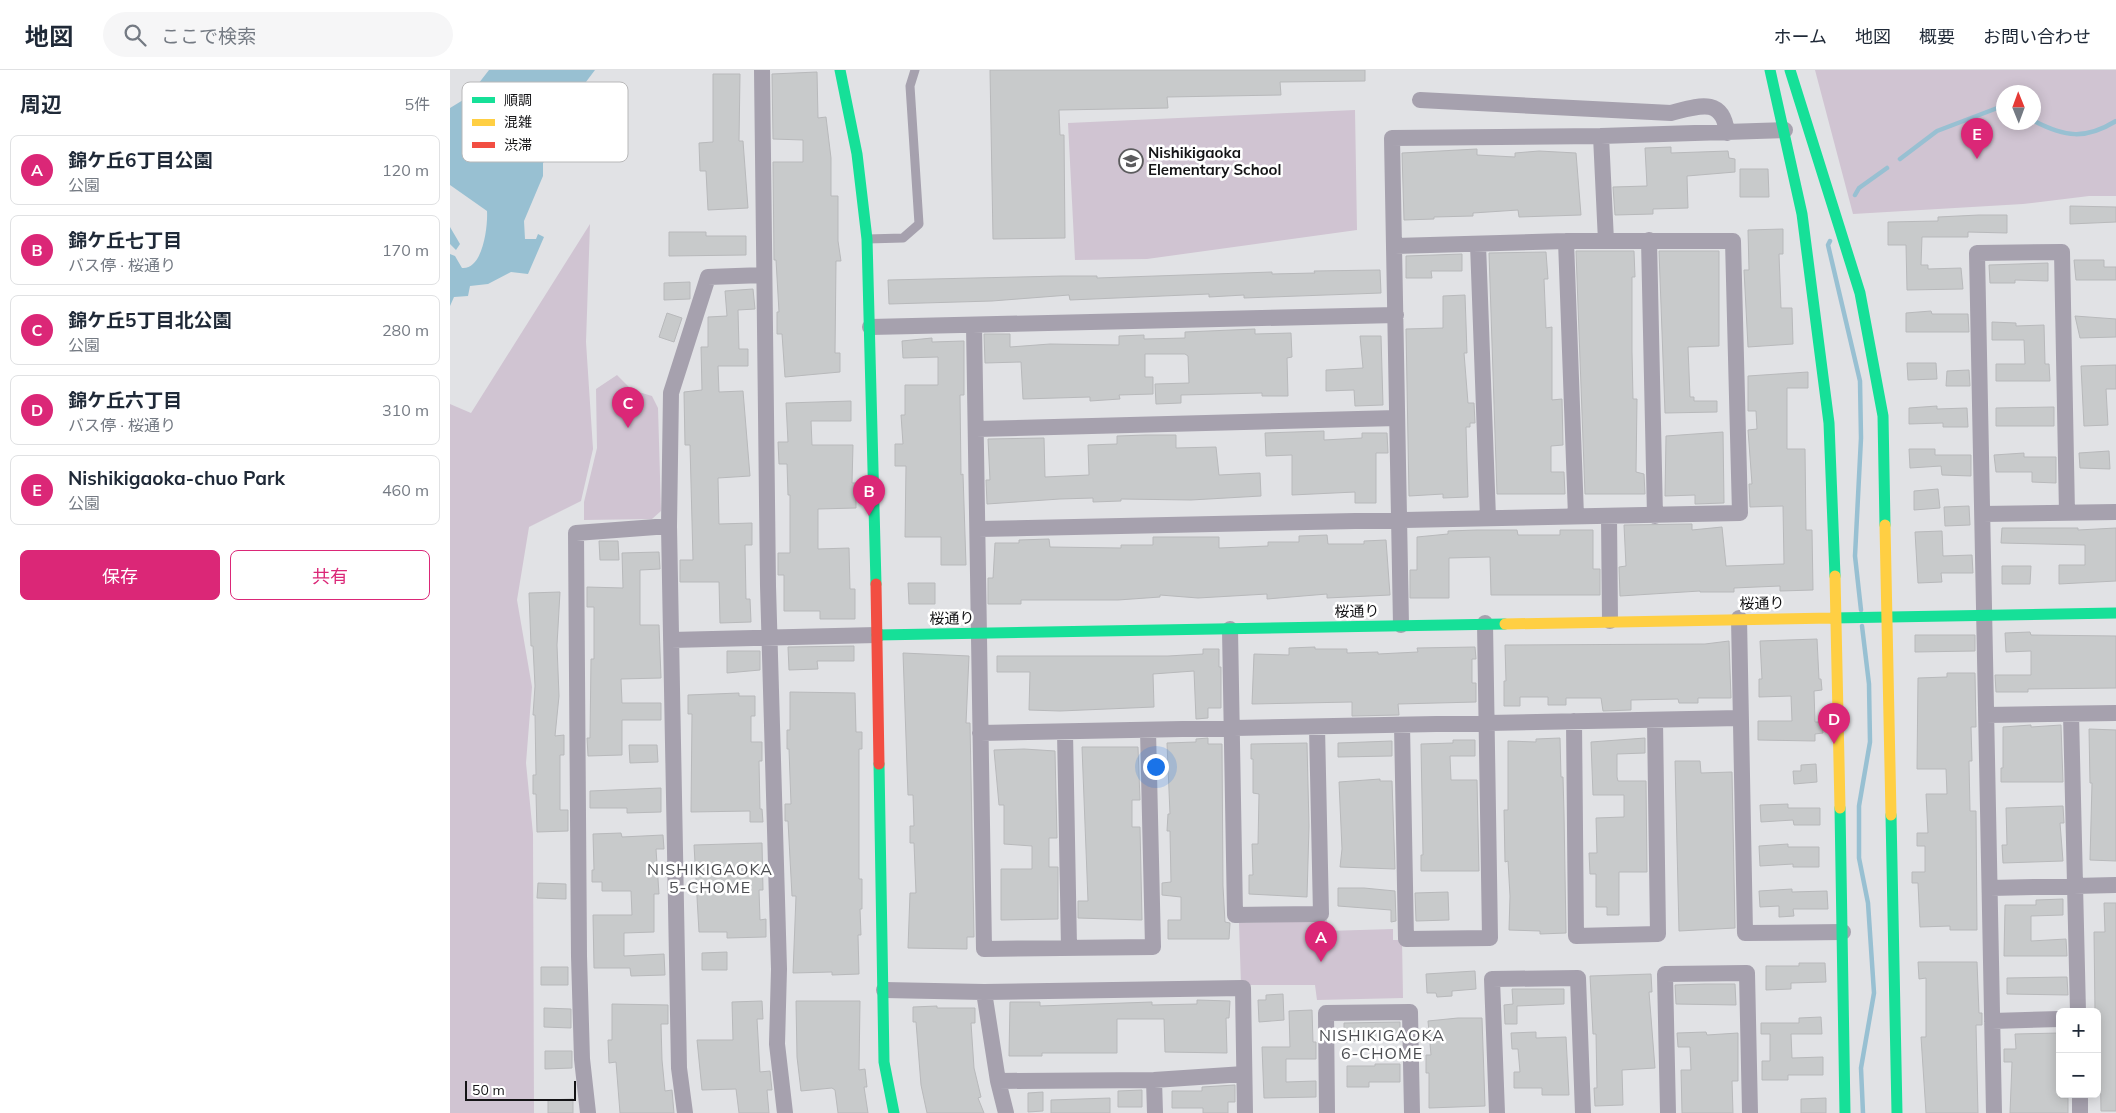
<!DOCTYPE html>
<html lang="ja">
<head>
<meta charset="utf-8">
<style>
  body { margin:0; font-family:Mulish,"Noto Sans JP",sans-serif; background:#f6f6f7; color:#1f2937 }
  .controls { position:absolute; right:15px; bottom:15px; display:grid; overflow:hidden; border-radius:8px; box-shadow:0 2px 12px #0003 }
  .controls button { width:45px; height:45px; display:grid; place-items:center; padding:0; border:0; border-bottom:1px solid #e0e1e3; background:#fff; color:#1f2937; font:25px sans-serif }
  .compass { position:absolute; left:1546px; top:15px; width:45px; height:45px; border-radius:50%; background:#fff; box-shadow:0 2px 12px #0003; rotate:359deg }
  .scale { position:absolute; left:15px; bottom:12px; width:111px; box-sizing:border-box; padding-left:5px; border:2px solid #141416; border-top:0; font-size:14px; line-height:18px; white-space:nowrap; color:#141416; -webkit-text-stroke:4px #fff; paint-order:stroke }
  .you { position:absolute; left:705px; top:696px; width:18px; height:18px; margin:-12px; border:4px solid #fff; border-radius:50%; background:#1a73e8; box-shadow:0 0 0 8px #1a73e833 }
  .badge { display:grid; place-items:center; width:32px; height:32px; border-radius:50%; background:#db2777; color:#fff; font-size:16px; font-weight:700 }
  .pin { position:absolute; translate:-50% -41px; filter:drop-shadow(0 1px 2px #0008) }
  .pin::after { content:''; position:absolute; top:26px; width:18px; height:15px; background:inherit; clip-path:polygon(0 0,100% 0,50% 100%) }
  .list { margin:0; padding:0; list-style:none }
  h2 { display:flex; justify-content:space-between; align-items:center; height:65px; margin:0; padding:0 20px; font-size:21px }
  h2 small { font-size:16px; font-weight:400; color:#747a83 }
  .list li { display:grid; grid-template-columns:32px 1fr auto; gap:15px; align-items:center; box-sizing:border-box; height:70px; margin:0 10px 10px; padding:0 10px; border:1px solid #e0e1e3; border-radius:8px }
  .list b { display:block; font-size:19px; white-space:nowrap }
  .list p { margin:0; font-size:16px; white-space:nowrap; color:#747a83 }
  .list em { font-size:16px; font-style:normal; color:#747a83 }
  .actions { display:flex; gap:10px; padding:15px 20px }
  .actions a { flex:1; padding:11px 0; border:1px solid #db2777; border-radius:8px; text-align:center; font-size:18px; color:#db2777 }
  .actions .main { background:#db2777; color:#fff }
  .icon { flex:none; width:28px; height:28px; fill:none; stroke:currentColor; stroke-width:2; stroke-linecap:round; stroke-linejoin:round }
  .map { position:relative; flex:none; width:1666px; height:1043px; overflow:hidden }
  header { display:flex; align-items:center; gap:30px; box-sizing:border-box; height:70px; padding:0 25px; background:#fff; border-bottom:1px solid #e0e1e3 }
  header strong { font-size:24px }
  nav { display:flex; gap:28px; margin-inline-start:auto; font-size:18px }
  .search { width:350px; height:45px; background:#f6f6f7; display:flex; align-items:center; gap:12px; box-sizing:border-box; padding:0 18px; border-radius:28px; color:#747a83; font-size:19px }
  main { display:flex }
  aside { flex:1; background:#fff }
  .map>svg:first-child { display:block }
  .green { fill:#d0c4d2; fill-rule:evenodd }
  .water { fill:#98c0d2 }
  .lines { fill:none; stroke-linecap:round; stroke-linejoin:round }
  .stream { stroke:#98c0d2; stroke-width:4.5 }
  .building { fill:#c8cacb; stroke:#b8b9bb }
  .lane { stroke:#a6a1ae; stroke-width:9 }
  .street { stroke:#a6a1ae; stroke-width:16 }
  .fast { stroke:#16e098; stroke-width:11 }
  .slow { stroke:#ffcf43; stroke-width:11 }
  .jam { stroke:#f24e42; stroke-width:11 }
  .labels { text-anchor:middle; dominant-baseline:central; stroke-width:5; stroke-linejoin:round; paint-order:stroke }
  .poi-label { font-size:15px; font-weight:bold; fill:#141416; stroke:#fff; text-anchor:start }
  .street-label { font-size:15px; fill:#141416; stroke:#fff }
  .neighbourhood-label { font-size:16px; letter-spacing:1px; fill:#4c4d51; stroke:#fff }
  .key { fill:#fff; stroke:#b8b8b9; stroke-width:1 }
  .key-label { font-size:14px; fill:#141416 }
</style>
</head>
<body>
<header>
<strong>地図</strong>
<div class="search"><svg class="icon" aria-label="search" viewBox="0 0 24 24"><circle cx="10" cy="10" r="6"/><path d="M15 15l6 6"/></svg>ここで検索</div>
<nav><a>ホーム</a><a>地図</a><a>概要</a><a>お問い合わせ</a></nav>
</header>
<main>
<aside>
<h2>周辺<small>5件</small></h2>
<ul class="list">
<li><span class="badge">A</span><div><b>錦ケ丘6丁目公園</b><p>公園</p></div><em>120 m</em></li>
<li><span class="badge">B</span><div><b>錦ケ丘七丁目</b><p>バス停 · 桜通り</p></div><em>170 m</em></li>
<li><span class="badge">C</span><div><b>錦ケ丘5丁目北公園</b><p>公園</p></div><em>280 m</em></li>
<li><span class="badge">D</span><div><b>錦ケ丘六丁目</b><p>バス停 · 桜通り</p></div><em>310 m</em></li>
<li><span class="badge">E</span><div><b>Nishikigaoka-chuo Park</b><p>公園</p></div><em>460 m</em></li>
</ul>
<div class="actions"><a class="main">保存</a><a>共有</a></div>
</aside>
<div class="map">
<svg width="1666" height="1043" viewBox="0 0 1666 1043">
  <rect width="100%" height="100%" fill="#e1e2e5"/>
  <path class="green" d="M1365,0h301v126h-27l-66,8 -170,10zM1584,22v30h-30v-30z
    M905,40l2,120 -210,29 -72,1 -7,-137z
    M140,154l-4,118 7,107 -12,52 -52,26 -12,73 15,87 -6,76 7,71 1,279h-84v-709l21,9z
    M167,305l15,15 20,6 6,12 3,103 -9,8 -68,1v-18l13,-54 -1,-59z
    M877,850v11l66,-2v11h9l1,58 -86,2 -2,-15h-74l-2,-62z"/>
  <path class="water" d="M39,0h106l-37,49 1,5 6,-2 1,4 -11,23 -12,14v13l-19,45 1,18h11l2,-5 6,3 -16,37 -17,-2 -23,12 -18,2 -2,10 -14,1 -4,9v-52l5,2 7,12c21,2 26,-42 25,-57l-37,-26v-77l18,-11z
    M0,157l10,17 -4,6 -6,-6z"/>
  <g class="lines">
    <path class="stream" d="M1584,51c31,16 51,19 82,0
      M1450,89l37,-28 63,-24 4,1
      M1405,125l4,-7 28,-20
      M1380,171l-2,4 32,136 1,57 -6,118 6,54
      M1412,556l7,58 1,58 -11,64v52l9,45 6,90 -13,75 2,45"/>
  </g>
  <path class="building" d="M540,0h375v11l-85,1 1,13 -114,2 1,11 -109,2 1,25h4l1,103 -72,1z
    M367,2l1,46 8,-1 5,41v38h7v45l3,20h-5l-1,92h5v19l-55,5 -3,-43h-5v-22h2l-3,-52h-2l-1,-98h30v-22l-30,-1 -1,-65z
    M263,4h27l-1,67h4l5,67 -40,2 -2,-39h-6l-1,-28 14,-1z
    M1221,77v6l57,-2 1,7 6,1v13l-48,4 1,32 -35,1v5l-38,1 -2,-28 34,-1 -2,-38z
    M1027,79v6l38,2v-4l24,-2 37,2 5,62 -62,2 -1,-7 -45,3v3l-39,1v2l-30,1 -2,-67z
    M1290,99h28l1,28h-29z
    M1620,136l46,1v15l-46,2z
    M1529,145h28v18l-39,-1v5h-46l-1,28h7v4l33,-1 2,21 -56,1 -1,-45h-18v-23l50,-1v-4z
    M1333,159v25h-4l2,54h11l1,36 -45,3 -4,-77h5l-1,-40z
    M219,162h37v4h40v19l-77,1z
    M1126,181h58l1,26h-3v75l1,47h4l-1,73 8,2 1,20h-60z
    M1209,181h60v95l-31,1 2,50h4v4h23v11l-52,1z
    M1096,182l2,27h-4l2,49 6,-1v73l10,-1 1,46 -12,1v26h13l1,22h-68l-8,-241z
    M1012,184v17h-31l1,7h-26v-22z
    M1624,190h30v7h12v13h-40z
    M1598,193v18l-33,-1v3h-25l-1,-18z
    M930,200l1,23 -137,5v-3l-35,2v-3l-139,6 -1,-5 -77,6 -103,3 -1,-24 174,-4h35v2l175,-6v2l43,-1 -1,-2z
    M240,212v17l-26,1v-17z
    M303,219l2,20 -17,1 1,39h9v17h-30l1,26 24,-1 7,85 -32,2 1,46 33,-1v22h-7l1,54h4l1,23 -31,1 -1,-41h-39v-22h13l-3,-115h-5l-1,-53 18,-2 -1,-43h7v-30l19,-1 -2,-25z
    M1015,225l2,58h-3l4,50h6l1,20h-5v4h-4l2,70 -25,1v-4l-34,2 -3,-167 37,-1v-32z
    M1481,241l1,3h36l1,18h-63v-19z
    M217,243l15,5 -8,24 -15,-5z
    M1625,246l41,3v18l-36,1z
    M1542,252l24,1v3l28,-1 1,39h4l1,17h-54v-17h29l-1,-24h-32z
    M805,259v5l36,-1 1,24 -5,1 1,38h-26v-3l-81,2v8l-25,1 -1,-20 34,-1 -1,-27 -3,-2h-40v23h8v17l-34,1 1,4 -30,2v-4l-67,2 -2,-37 -36,1 -1,-29h26v13l40,-3 69,1v-9l25,-1v4l41,-1v-6z
    M910,266h21l2,69 -28,1 -1,-16 -28,1v-21l37,-2z
    M482,268v4l32,-1v54h-4l1,80 2,-1 3,91h-25v-28h-36l1,-71h-11v-22h8l-2,-29h4v-30h33v-28l-35,1 -1,-17z
    M1457,293h29l1,16 -29,1z
    M1666,295v24h-10l2,36 -24,1 -3,-60z
    M1519,300l1,16h-24l1,-15z
    M1358,302v16h-21v61h18l1,81h6l1,60 -33,1v-5l-46,2v4h-34v-1l-80,5 -1,-29 7,-1 -2,-41 68,-1v6l30,-3 4,39 58,-2 -1,-58 -33,1 -1,-23h3l-4,-54 9,-1 -1,-18h-8v-35z
    M401,331v20h-40l1,24h41l-1,38h4v25l-38,1v40l31,-1 1,41h5v30h-35v-8h-36v-36h-6v-22h12v-58h-2l-1,-31h-8l-1,-22h10l-2,-39z
    M1487,336v3l30,-1 1,19h-25v-4l-34,1v-16z
    M1604,337v19h-58v-18z
    M874,361v9l38,-2v-5h25l1,20h-12v50h-21v-11l-63,3v-40l-26,1 -1,-23z
    M1273,362l1,71 -29,1v-9l-30,1 1,-60z
    M696,365h30v13l40,-1 3,28 41,-2 1,23 -70,4 -70,-1v2l-28,1v-4l-33,1 -73,5 -1,-24h4l-2,-41 56,-1 1,39 44,-2 -1,-30 29,-1v-8z
    M1459,379h26v6h36v21l-29,-1 -1,-9 -31,2z
    M1659,381l1,18 -30,-1 -1,-15z
    M1574,383v4h32v26l-24,-1v-10h-36l-2,-17z
    M1488,419l2,19 -26,2v-19z
    M1519,436l1,19 -25,1 -1,-19z
    M1552,458h76v2l38,-2v53l-57,3v-19h26v-20l-84,-2z
    M1027,460h40l1,5h42v-5h33v39h7v26h-109l-1,-38 -41,1v40h-39v-28h7v-33l31,-3v-3z
    M1492,461l1,25 29,-1 1,18h-32l1,9 -24,1 -3,-51z
    M877,465l1,9h36v-3l22,-1 4,55 -63,3v-4l-60,5v-5l-69,4 -38,-3v2l-42,3h-97v4h-33v-26h5l2,-35h24v-3l30,-1 1,8 71,1v-3h32v-8h66v11l49,-2v-4h31v-6z
    M149,471h19l1,19h-19z
    M209,482l1,17 -20,1v55h19l2,53 -40,1 1,24h39v17h-39v35l-34,1 -1,-18h3l1,-79h3v-52h-7v-20l36,1 -1,-35z
    M1552,496h29l-1,18h-28z
    M458,513h27v21h-26z
    M110,522l-3,53 2,51 -4,40 9,-1v20h-4v55h8v21l-31,1 -1,-38h-3v-19h3l-1,-60h-2l2,-29 -2,-40h-2l-2,-53z
    M1580,562l1,3 85,1v52l-88,1v3h-32l-1,-17h36v-24l-25,1 -1,-19z
    M1465,565h60v16l-60,1z
    M1367,569l2,40h2l1,11 -8,1 1,31h7l1,11 -8,1v7l-57,-1v-19h34l-1,-25 -32,1v-18h3l-2,-38z
    M1279,571l2,57h-33v5h-19l-1,-4 -47,1v10l-28,1 -2,-13h-35v7h-18v-8h-28v9h-16v-25h2l-1,-36 200,-1z
    M404,576v15h-37l1,8 -29,1 -1,-23z
    M865,577v2h32v4l31,-1v2l40,-2 -1,-4 58,-1 1,12h-4v24h4v19l-78,2 1,11 -47,1v-14l-100,2 2,-50 35,1v-7z
    M753,579h16v18h2v41h-13v10l-12,1 -2,-48 -41,3 1,33 -94,4 -31,-1 1,-38h-33v-16h171l35,-2z
    M277,581h33v19l-33,3z
    M453,583l66,3 -3,67h4l4,214h-7v12l-59,-1 2,-55h6l-2,-50h-4v-17h4l-1,-31h-5z
    M1497,603h28l1,54h-5l1,34h-3l1,50h6l1,119h-27v-4l-30,1 -2,-44h-6v-11h13v-26h-8v-13h11l-2,-39h21l-1,-25h-29l1,-91 29,-1z
    M340,622l65,1 1,39h6v17h-3v130h3v30h-2l1,26h-3l1,39 -27,1v-3l-39,1 3,-77h-4l-4,-75h-3v-17h6l-2,-55h-2v-19h3z
    M289,623v3h16v20h-4v26h11v19h-3l1,48h2l1,13h-13v-11l-59,1 1,-98h-4v-19z
    M1581,655v2l30,-2 2,57h-62v-14h2v-41z
    M1639,659l27,1v131l-26,-1 2,-77h-2z
    M758,668v6h14l1,142 2,36 5,1 -1,16h-61v-19h13v-23l-19,-2v-12l9,-1 -1,-51h-3l1,-17h2l-3,-71 29,-1v-3z
    M1110,668l1,39h2l1,36 2,120 -26,1v-3l-31,-1 1,-34 -2,-35 -3,1 -1,-52h4v-69l28,1v-3z
    M1195,668v15l-28,1v23l1,4h28l1,91h-28v43h-12v-8h-11v-33h-6l-1,-21h8l-1,-35 28,-1v-22h-31l-2,-53z
    M1003,670h22v16h-25l1,24h26l2,91h-58v-16h2l-2,-111 32,-1z
    M942,671v15l-54,1v-14z
    M857,673l2,83 -2,71 -58,-3v-19h4l-1,-31h6l1,-50 -6,-1v-34h-2v-15z
    M179,675h28l1,17 -28,1z
    M632,677h56l2,53h-8v27h8l2,93 -64,-2v-17h10z
    M574,679l31,2 2,87h-8v29h9v52l-57,1v-51h31v-23l-28,-2v-39h-5l-5,-55z
    M1225,691h25l1,12 31,-1 3,156 -56,3z
    M1366,694l1,18 -23,2 -1,-13h8v-6z
    M930,709v2h12l3,88 -55,-2 2,-18 -3,-67z
    M211,718v24l-34,1v-5h-37v-17z
    M1338,734v4h32v17h-26l-1,-5 -32,2 -1,-17z
    M1613,736l1,17h-4l3,38 -60,2 -1,-18h5l-1,-37z
    M171,763l1,4 41,-2 1,14h-8l3,45h-5v38l-30,1v23l40,-2 1,21 -34,1 -1,-8h-36l-1,-53h39l-1,-24h-29v-9h-10v-12h2l-1,-36z
    M312,773l1,47h-4l1,30 6,-1v18l-39,1v-6h-28l-5,-87z
    M1338,774v3h31v20h-26v-3l-33,2 -1,-20z
    M88,813l28,1v15l-29,-1z
    M888,818h26l31,3 1,30 -5,1v-12l-53,-4z
    M1342,819v3l35,-1 1,18h-35l1,7 -15,1v-11l-19,1 -1,-16z
    M998,822l1,28 -33,1 -1,-28z
    M1613,829v16l-32,1v25l35,-2 1,17h-63l1,-51h31v-5z
    M1654,833h12v208h-15l-1,-64 -2,-34 -3,-1 -1,-80h11z
    M277,882v18h-25v-17z
    M1468,892h59l2,51h3v12h-6l2,88h-52l-5,-76h5v-59l-7,1z
    M1349,893h26l1,19 -35,1v6l-25,1v-24h33z
    M91,897h27v18h-27z
    M1025,901l1,18 -24,2v5l-15,1 -1,-4h-9l-1,-19z
    M1201,904l1,18h-3l6,76 -33,2 1,35 -28,1 -1,-18h3l-1,-54h-3l-3,-58z
    M1617,907l1,18 -61,-1v-16z
    M1255,914h30l1,21 -60,-1 -1,-19z
    M1062,919h52v15l-47,2v18h-12l-1,-19 9,-1z
    M833,924l1,26 -25,2 -1,-22h8v-5z
    M747,930l33,1 -1,17h-3l1,35 -62,-1 -1,-33h-47v34h-75v3h-33l1,-54h30v4l112,-4v3l45,-1z
    M312,931l1,18h-6l3,53 10,-1 2,19h-5l2,23h-30l-3,-24 -34,1 -5,-50h36l-1,-38z
    M346,931h64l-1,69 6,-1 2,18h-3l4,26h-30l-3,-23 -3,-2 -31,3 -4,-34z
    M162,934l56,1v19h-7l1,36 3,31 7,-1 2,23h-54l-4,-51 -7,1 -1,-23h4z
    M487,936v2h38v15h-4l3,45 7,29 -3,1 6,15h-57l-6,-28 -5,-63h-3v-15z
    M94,938l27,1v19l-27,-1z
    M862,940l1,32h3v17h-30v23l30,-1v16l-52,1 -2,-51h28l-1,-36z
    M1371,947l1,17h-31l1,24 31,-1v18h-35v5h-26v-19h8v-27h-9v-11h38v-5z
    M1008,948h24l3,88 -56,2v-35h-3v-18h5l-3,-34z
    M950,952v16l-56,4v-19z
    M1086,962v6l30,-1 3,58h-27v-7h-28v-16h6l-2,-23h-6l-1,-16z
    M1256,962l1,3 31,-2v48h-6l1,32h-51l-1,-43h10l-1,-23h-12l-1,-14z
    M1610,963v65h8v15h-58l2,-51h-8v-13h12l-1,-15z
    M95,981h27v17l-27,1z
    M925,994h25v18h-31v5h-22v-21h28z
    M785,1015v17h-7v11h-25v-5h-31v-17h30v-4z
    M692,1020v17h-24v-16z
    M593,1022v19l-15,1v-19z
    M660,1028v15h-59v-13z
    M1376,1028v15h-25v-14z
    M123,1029v14h-25v-13z"/>
  <g class="lines">
    <path class="lane" d="M417,169l36,-1 16,-14 -9,-138 5,-16"/>
    <path class="street" d="M312,0l6,516 11,383 -2,75 8,69
      M970,30l251,13c27,-7 52,-17 56,20
      M1151,66l5,105
      M1199,170l6,276
      M1116,171l10,275
      M1028,174l10,274
      M524,255l10,624 169,-2 -5,-217
      M420,257l526,-12
      M526,359l421,-11
      M1533,444l133,-2
      M1159,447l1,104
      M528,459l762,-16 -7,-272h-167l-171,5
      M1289,548l6,315 98,-1
      M951,555l-9,-487 209,-2 184,-6
      M780,559l5,286 86,-1 -4,-187
      M221,570l206,-5
      M1621,644l7,298
      M1536,645l130,-2
      M1124,651l2,215 82,-2 -3,-214
      M952,655l4,214 84,-1 -5,-315
      M615,662l4,215
      M530,663l760,-15
      M1540,818l126,-3
      M434,920l100,2 259,-4 2,125
      M534,922l14,89 8,32
      M1542,951l68,-2
      M704,1010l1,33
      M548,1011l156,-1 90,-6
      M1630,1024v19
      M138,1043l-6,-54 -3,-103 -3,-423 93,-7
      M235,1043l-6,-45 -10,-542 2,-133 37,-116 56,-2
      M877,1043l-1,-100 84,-1 2,101
      M1047,1043l-5,-134 86,-1 5,135
      M1218,1043l-3,-139 82,-1 3,140
      M1544,1043l-17,-860 85,-1 5,261"/>
    <path class="fast" d="M390,0l17,84 10,85 9,345
      M1320,0l32,144 27,209 6,153
      M1340,0l70,223 23,123 2,109
      M1382,548l284,-5
      M427,565l628,-11
      M429,694l5,298 10,51
      M1390,738l5,305
      M1441,745l6,298"/>
    <path class="slow" d="M1435,455l6,290
      M1385,506l5,232
      M1055,554l327,-6"/>
    <path class="jam" d="M426,514l3,180"/>
  </g>
  <defs>
    <g id="school-ring" transform="scale(1.25)"><circle r="9.5" fill="#fff" stroke="#5c5c5e" stroke-width="1.5"/><path d="M0-5L7-2L0 1L-7-2ZM-4 1L0 2.5L4 1V4Q0 6-4 4Z" fill="#5c5c5e"/></g>
  </defs>
  <g fill-rule="evenodd">
    <use href="#school-ring" x="681" y="91"/>
  </g>
  <g class="labels">
    <g class="poi-label">
      <text x="698" y="82">Nishikigaoka<tspan x="698" dy="17">Elementary School</tspan></text>
    </g>
    <g class="street-label">
      <text transform="translate(1312 533) rotate(-1)">桜通り</text>
      <text transform="translate(907 541) rotate(-1)">桜通り</text>
      <text transform="translate(502 548) rotate(-1)">桜通り</text>
    </g>
    <g class="neighbourhood-label">
      <text x="260" y="799">NISHIKIGAOKA<tspan x="260" dy="18">5-CHOME</tspan></text>
      <text x="932" y="965">NISHIKIGAOKA<tspan x="932" dy="18">6-CHOME</tspan></text>
    </g>
  </g>
  <rect x="12" y="12" width="166" height="80" rx="8" class="key"/>
  <rect x="22" y="27" width="23" height="6" fill="#16e098"/>
  <rect x="22" y="49" width="23" height="7" fill="#ffcf43"/>
  <rect x="22" y="72" width="23" height="6" fill="#f24e42"/>
  <g class="key-label">
    <text x="54" y="35">順調</text>
    <text x="54" y="57">混雑</text>
    <text x="54" y="80">渋滞</text>
  </g>
</svg>
<div class="controls">
<button>+</button>
<button>−</button>
</div>
<svg class="compass" viewBox="-18 -18 36 36"><path d="M0-13l5 13h-10z" fill="#e53935"/><path d="M0 13l5-13h-10z" fill="#747a83"/></svg>
<div class="scale">50 m</div>
<div class="you"></div>
<div class="pin badge" style="left:871px;top:892px">A</div>
<div class="pin badge" style="left:419px;top:446px">B</div>
<div class="pin badge" style="left:178px;top:358px">C</div>
<div class="pin badge" style="left:1384px;top:674px">D</div>
<div class="pin badge" style="left:1527px;top:89px">E</div>
</div>
</main>
</body>
</html>
